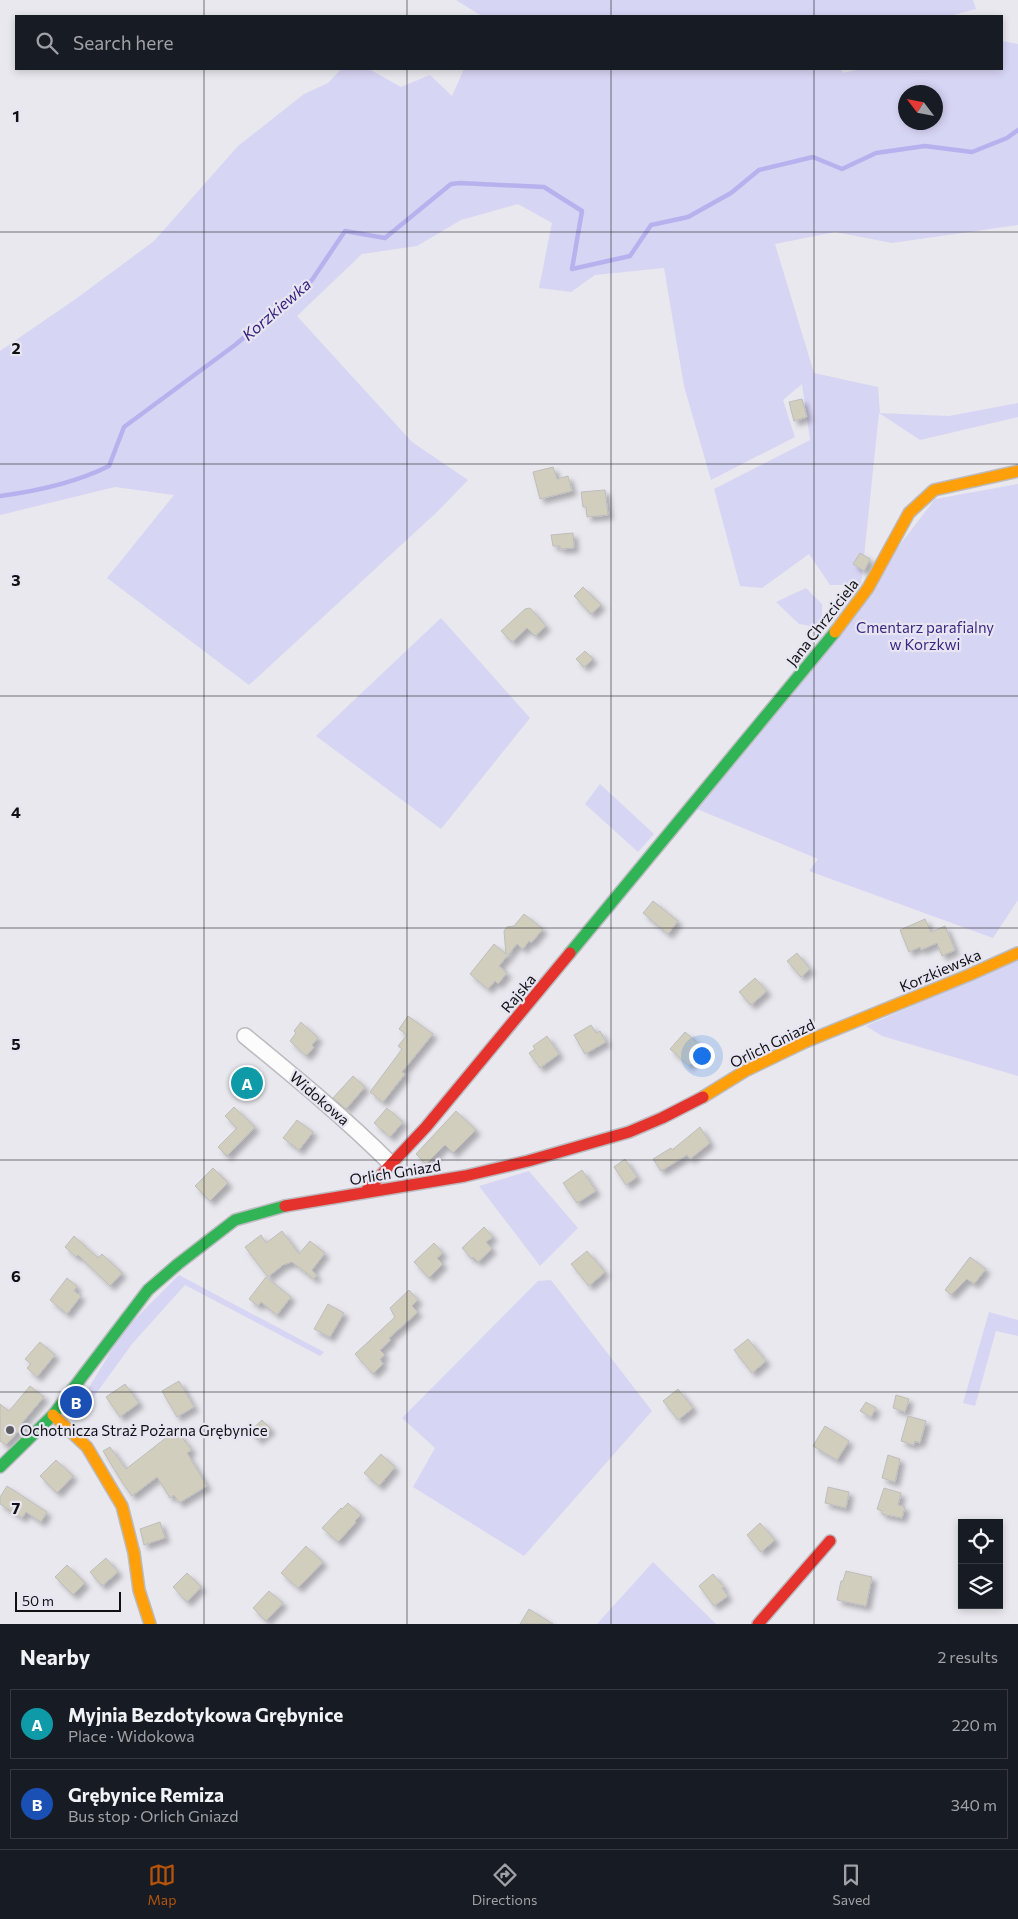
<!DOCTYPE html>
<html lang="en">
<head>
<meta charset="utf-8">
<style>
  body { margin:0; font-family:Commissioner,sans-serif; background:#242831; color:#f1f3f6 }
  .controls { position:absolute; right:15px; bottom:15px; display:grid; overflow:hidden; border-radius:0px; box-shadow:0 2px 8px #0003 }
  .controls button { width:45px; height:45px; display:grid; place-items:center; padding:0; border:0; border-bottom:1px solid #363941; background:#171b24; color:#f1f3f6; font:25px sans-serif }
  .compass { position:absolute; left:898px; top:85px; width:45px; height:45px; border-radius:50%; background:#171b24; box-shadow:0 2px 8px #0003; rotate:302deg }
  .scale { position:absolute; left:15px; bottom:12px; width:106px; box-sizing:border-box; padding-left:5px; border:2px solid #111114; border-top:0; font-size:14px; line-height:18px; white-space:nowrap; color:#111114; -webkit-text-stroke:4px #e6e5f1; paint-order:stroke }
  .you { position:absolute; left:701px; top:1055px; width:18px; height:18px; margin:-12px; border:4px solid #fff; border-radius:50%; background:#1a73e8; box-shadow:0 0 0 8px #1a73e833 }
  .badge { display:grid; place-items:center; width:32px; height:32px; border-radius:50%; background:#b45309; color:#fff; font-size:16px; font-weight:700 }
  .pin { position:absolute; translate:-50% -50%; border:2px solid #fff; box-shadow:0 1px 5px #0006 }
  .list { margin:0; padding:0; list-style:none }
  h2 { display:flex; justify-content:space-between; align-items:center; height:65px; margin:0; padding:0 20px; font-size:21px }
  h2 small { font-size:16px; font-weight:400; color:#9ea1a6 }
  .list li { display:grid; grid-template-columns:32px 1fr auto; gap:15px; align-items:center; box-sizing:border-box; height:70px; margin:0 10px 10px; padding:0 10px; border:1px solid #363941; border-radius:0px }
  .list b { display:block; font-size:19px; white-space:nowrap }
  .list p { margin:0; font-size:16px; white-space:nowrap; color:#9ea1a6 }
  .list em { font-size:16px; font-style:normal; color:#9ea1a6 }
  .icon { flex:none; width:28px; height:28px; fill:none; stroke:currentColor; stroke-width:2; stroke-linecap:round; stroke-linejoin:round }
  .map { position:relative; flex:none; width:1018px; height:1624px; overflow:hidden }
  .search { position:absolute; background:#171b24; box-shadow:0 2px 8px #0003; left:15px; right:15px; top:15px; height:55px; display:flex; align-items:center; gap:12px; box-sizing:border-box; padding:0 18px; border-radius:0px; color:#9ea1a6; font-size:19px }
  .sheet { height:225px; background:#171b24 }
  nav { display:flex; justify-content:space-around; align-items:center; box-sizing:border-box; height:70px; border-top:1px solid #363941; background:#171b24; font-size:14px; color:#9ea1a6 }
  nav a { display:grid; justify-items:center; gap:2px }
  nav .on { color:#b45309 }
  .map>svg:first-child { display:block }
  .green { fill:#d7d5f4; fill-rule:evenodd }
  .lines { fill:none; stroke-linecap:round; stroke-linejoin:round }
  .stream { stroke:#b7b2ed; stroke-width:4.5 }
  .building { fill:#d1cebe; stroke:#bdbdbe; filter:url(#shadow) }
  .street-casing { stroke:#bbbbc0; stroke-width:18 }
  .fast-casing { stroke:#bbbbc0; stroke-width:14 }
  .slow-casing { stroke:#bbbbc0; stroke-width:14 }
  .jam-casing { stroke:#bbbbc0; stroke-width:14 }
  .street { stroke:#fcfcfc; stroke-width:15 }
  .fast { stroke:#30b455; stroke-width:11 }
  .slow { stroke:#ff9f0a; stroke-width:11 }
  .jam { stroke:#e5322d; stroke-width:11 }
  .grid { fill:none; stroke:#111114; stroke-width:1; stroke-opacity:0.55 }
  .poi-dot { fill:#5c5c60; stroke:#e6e5f1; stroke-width:2 }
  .labels { text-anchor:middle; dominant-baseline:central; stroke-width:4.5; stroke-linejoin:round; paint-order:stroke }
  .street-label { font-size:15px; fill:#111114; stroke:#e6e5f1 }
  .park-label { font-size:15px; fill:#3c2683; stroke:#e6e5f1 }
  .poi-label { font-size:15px; fill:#111114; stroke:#e6e5f1; text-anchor:start }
  .water-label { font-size:16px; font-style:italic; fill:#39217f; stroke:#e6e5f1 }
  .grid-label { font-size:16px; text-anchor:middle; font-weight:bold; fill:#111114; stroke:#e6e5f1; stroke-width:4.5; stroke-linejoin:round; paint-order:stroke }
</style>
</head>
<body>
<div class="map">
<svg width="1018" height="1624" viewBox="0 0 1018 1624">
  <defs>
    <filter id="shadow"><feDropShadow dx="4.5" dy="4.5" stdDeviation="2.5" flood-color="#0004"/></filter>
  </defs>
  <rect width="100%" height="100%" fill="#e8e8ee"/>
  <path class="green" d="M456,0h517l3,9 -26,7h-468z
    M1002,41l16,3v181l-126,18 -57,-11 -60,12 39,129 64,14 2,26 69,3 69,-13v14l-98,23 -41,-27 -18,172h-31l-21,-31 -47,34 -22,-2 -26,-97 96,-49 -8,-56 -19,16 12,37 -84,43 -27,-94 -20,-118 -69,7 -24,17 -32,-4 13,-65 -34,-19 -57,16 -44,26 -55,8 -65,62 115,126 56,38 -31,32 -188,173 -142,-107 67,-83 -59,-8 -115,28v-164l77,-53 77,-57 84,-95 66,-52 24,-11 13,-14h28l32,18 29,-12 22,21 12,-27h377l2,4 17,-4h142zM906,92h30v30h-30z
    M1018,484v416l-25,38 -184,-67 9,-12 -121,-50 238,-310z
    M806,588l16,16v13l-6,10 -17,-3 -23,-22z
    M441,618l89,100 -89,111 -125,-93z
    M600,784l54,50 -16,18 -53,-48z
    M1018,960v116l-136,-40 -16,-10z
    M529,1171l49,57 -38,38 -61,-80z
    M179,1275l145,77 -4,4 -135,-71 -53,59 -55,76 -6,-3 53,-87z
    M551,1280l101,131 -128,145 -111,-69 22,-39 -33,-30 136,-137z
    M989,1312l29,8v16l-22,-5 -21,75 -12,-3z
    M653,1562l63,62h-119z"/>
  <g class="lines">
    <path class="stream" d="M0,496c38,-5 75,-13 109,-30l15,-39 111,-82 77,-65 33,-49 40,7 66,-54 9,-1 84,4 38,24 -10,58 58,-13 21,-31 37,-8 43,-24 28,-23 54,-13 29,12 34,-16 49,-7 47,6 35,-14 11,-8"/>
  </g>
  <path class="building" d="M802,399l5,18 -13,4 -5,-19z
    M553,467l4,12 11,-3 4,15 -32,8 -7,-27z
    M605,490l3,25 -21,2 -1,-10h-3l-2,-15z
    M573,533l1,15 -14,1v-3h-7l-2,-11z
    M860,553l10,6 -6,12 -11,-7z
    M583,587l18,18 -10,9 -17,-18z
    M530,608l16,18 -11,10 -8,-8 -15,14 -11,-11 24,-22z
    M585,651l8,8 -9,8 -8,-8z
    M653,901l25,20 -10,13 -25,-21z
    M524,914l19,15 -12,14 -2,-2 -6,8 -6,-5 -18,22 8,7 -9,11 -3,-3 -7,8 -18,-15 24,-30 12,10 -2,-23 3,-4 7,-1z
    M925,919l6,13 14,-6 10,24 -13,6 -5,-13 -16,7 -1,-3 -11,5 -9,-22z
    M797,953l13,16 -9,8 -14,-16z
    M755,978l12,13 -16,14 -12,-13z
    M408,1016l25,18 -31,38 3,2 -22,28 -13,-10 32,-43 -4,-3 9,-11 -8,-6z
    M301,1022l17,16 -6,7 2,2 -8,9 -16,-15 6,-8 -2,-2z
    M591,1025l5,8 4,-2 6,11 -21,12 -11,-19z
    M685,1032l17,14 -8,9 2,2 -7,9 -19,-17z
    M547,1036l12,18 -19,14 -11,-15 6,-4 -2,-3z
    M244,1073l14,11 -7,8 -14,-11z
    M353,1076l12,11 -19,22 -13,-11z
    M234,1107l21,20 -28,29 -9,-9 19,-19 -12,-12z
    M387,1108l16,14 -13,15 -16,-14z
    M456,1111l20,19 -23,23 -8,-8 -19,19 -10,-10z
    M297,1120l16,12 -14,18 -16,-12z
    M700,1127l10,16 -20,16 -3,-4 -26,16 -8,-12 18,-11 1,2z
    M625,1159l12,18 -11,8 -12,-18z
    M213,1168l15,15 -18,18 -15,-15z
    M582,1170l14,21 -19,12 -14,-20z
    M484,1227l9,10 -7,5 6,7 -14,13 -5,-5 -1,2 -10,-11z
    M282,1231l17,23 11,-13 15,12 -13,17 5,6 -3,3 -22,-17 -9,3 -15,12 -23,-30 16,-12 5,8z
    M74,1236l24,22 4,-4 20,19 -12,13 -32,-31 -2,2 -11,-10z
    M434,1243l9,10 -6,5 6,6 -14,14 -15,-16z
    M587,1251l18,21 -16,14 -18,-22z
    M970,1257l16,12 -12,15 -7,-5 -16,16 -6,-5z
    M266,1277l25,20 -14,18 -16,-13 -3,4 -9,-7z
    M67,1278l10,8 -3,5 7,5 -14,18 -17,-14z
    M409,1290l9,10 -6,6 6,6 -29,26 2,2 -11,10 5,5 -5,4 3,5 -10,10 -18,-20 40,-37 -5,-9z
    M328,1304l16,9 -14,24 -16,-8z
    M748,1339l18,22 -14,12 -18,-23z
    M40,1342l15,13 -18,22 -10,-9 4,-4 -6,-5z
    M179,1381l15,26 -17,10 -15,-26z
    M125,1384l14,19 -19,14 -14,-20z
    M30,1386l14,11 -22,26 2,2 -18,20 -6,-4v-37l9,7z
    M678,1389l15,19 -15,12 -15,-19z
    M896,1395l13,4 -4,13 -12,-4z
    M866,1402l10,6 -5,9 -11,-6z
    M908,1416l18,5 -6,22 -5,-2 -1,4 -13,-4z
    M262,1420l9,9 -13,11 -8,-9z
    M825,1426l24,15 -12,19 -24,-14z
    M176,1430l16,20 -5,3 20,33 -28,17 -5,-8 -4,3 -13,-21 -25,19 -10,-14 -19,-31 7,-4 16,22z
    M381,1454l14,13 -16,19 -15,-13z
    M888,1455l12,4 -5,23 -13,-4z
    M56,1460l17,16 -16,17 -17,-17z
    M7,1486l40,26 -6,10 -15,-10 -4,6 -22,-14v-7z
    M828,1487l21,5 -3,16 -21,-5z
    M884,1488l17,5 -3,12 7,2 -3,11 -20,-4v-3l-5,-2z
    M348,1503l13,12 -6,6 1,1 -18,20 -16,-14 19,-20 1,1z
    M160,1522l5,16 -21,7 -4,-16z
    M760,1523l15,17 -14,12 -14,-17z
    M306,1546l17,16 -25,26 -17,-15z
    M106,1558l12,14 -16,14 -12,-14z
    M67,1565l18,18 -12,12 -18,-18z
    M846,1571l26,6 -6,29 -29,-6 4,-19h2z
    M187,1573l14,14 -14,15 -14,-15z
    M713,1574l11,13 -2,1 6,8 -14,10 -15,-20z
    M269,1591l14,12 -17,18 -13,-13z
    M529,1609l24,15h-33z"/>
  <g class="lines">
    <g class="street-casing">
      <path id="street" d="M245,1036c50,41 100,82 146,128"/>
    </g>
    <g class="fast-casing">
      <path id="fast" d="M570,953l265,-321
        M0,1467l53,-52 95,-125 30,-26 57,-44 50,-14"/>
    </g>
    <g class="slow-casing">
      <path id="slow" d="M835,632l33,-44 41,-75 25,-23 84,-19
        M703,1097l42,-26 60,-29 164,-67 49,-22
        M53,1415l34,32 35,59 12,47 5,37 11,34"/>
    </g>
    <g class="jam-casing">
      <path id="jam" d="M366,1191l60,-64 144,-174
        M285,1206l180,-30 63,-15 101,-29 33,-14 41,-21
        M758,1624l72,-83"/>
    </g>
    <use href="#street" class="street"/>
    <use href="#fast" class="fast"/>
    <use href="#slow" class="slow"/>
    <use href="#jam" class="jam"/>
  </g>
  <path class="grid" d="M204,0v16M407,0v16M611,0v16M814,0v16M204,69v1555M407,69v1555M611,69v1555M814,69v1555M0,232h1018M0,464h1018M0,696h1018M0,928h1018M0,1160h1018M0,1392h1018"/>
  <circle class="poi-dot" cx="10" cy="1430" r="5"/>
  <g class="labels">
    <g class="street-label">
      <text transform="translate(822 622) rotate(-52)">Jana Chrzciciela</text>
      <text transform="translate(940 970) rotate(-23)">Korzkiewska</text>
      <text transform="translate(518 993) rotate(-50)">Rajska</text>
      <text transform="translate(772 1043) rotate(-26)">Orlich Gniazd</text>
      <text transform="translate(320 1098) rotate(41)">Widokowa</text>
      <text transform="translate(395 1172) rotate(-9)">Orlich Gniazd</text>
    </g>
    <g class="park-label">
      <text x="925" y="627">Cmentarz parafialny<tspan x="925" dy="17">w Korzkwi</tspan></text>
    </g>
    <g class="poi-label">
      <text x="20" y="1430">Ochotnicza Straż Pożarna Grębynice</text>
    </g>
    <g class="water-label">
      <text transform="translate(276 309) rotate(-41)">Korzkiewka</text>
    </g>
  </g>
  <g class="grid-label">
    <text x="16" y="122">1</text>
    <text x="16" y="354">2</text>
    <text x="16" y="586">3</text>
    <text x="16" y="818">4</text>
    <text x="16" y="1050">5</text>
    <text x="16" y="1282">6</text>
    <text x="16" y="1514">7</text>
  </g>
</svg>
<div class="controls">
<button><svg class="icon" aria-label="locate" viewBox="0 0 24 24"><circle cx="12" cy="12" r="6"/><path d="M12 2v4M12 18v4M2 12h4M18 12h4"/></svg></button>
<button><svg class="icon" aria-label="layers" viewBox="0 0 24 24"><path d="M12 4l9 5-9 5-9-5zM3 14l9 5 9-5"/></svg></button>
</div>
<svg class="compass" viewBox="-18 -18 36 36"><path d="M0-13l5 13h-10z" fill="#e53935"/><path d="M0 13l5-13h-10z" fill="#9ea1a6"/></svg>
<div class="scale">50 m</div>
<div class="you"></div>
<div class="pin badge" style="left:247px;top:1083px;background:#0f9aa8">A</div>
<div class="pin badge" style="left:76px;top:1402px;background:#1a4fb4">B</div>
<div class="search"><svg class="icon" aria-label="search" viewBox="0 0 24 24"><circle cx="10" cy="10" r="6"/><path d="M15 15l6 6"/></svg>Search here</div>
</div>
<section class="sheet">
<h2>Nearby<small>2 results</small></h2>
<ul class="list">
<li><span class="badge" style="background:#0f9aa8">A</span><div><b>Myjnia Bezdotykowa Grębynice</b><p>Place · Widokowa</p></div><em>220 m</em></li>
<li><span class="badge" style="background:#1a4fb4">B</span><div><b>Grębynice Remiza</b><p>Bus stop · Orlich Gniazd</p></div><em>340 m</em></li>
</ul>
</section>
<nav>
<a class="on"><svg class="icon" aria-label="map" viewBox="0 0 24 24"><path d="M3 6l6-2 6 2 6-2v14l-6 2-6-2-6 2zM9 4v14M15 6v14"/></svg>Map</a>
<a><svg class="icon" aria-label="directions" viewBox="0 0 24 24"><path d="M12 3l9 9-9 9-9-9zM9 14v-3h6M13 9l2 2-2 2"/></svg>Directions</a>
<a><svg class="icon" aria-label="saved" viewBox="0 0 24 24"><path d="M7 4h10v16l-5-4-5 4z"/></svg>Saved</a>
</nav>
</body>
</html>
